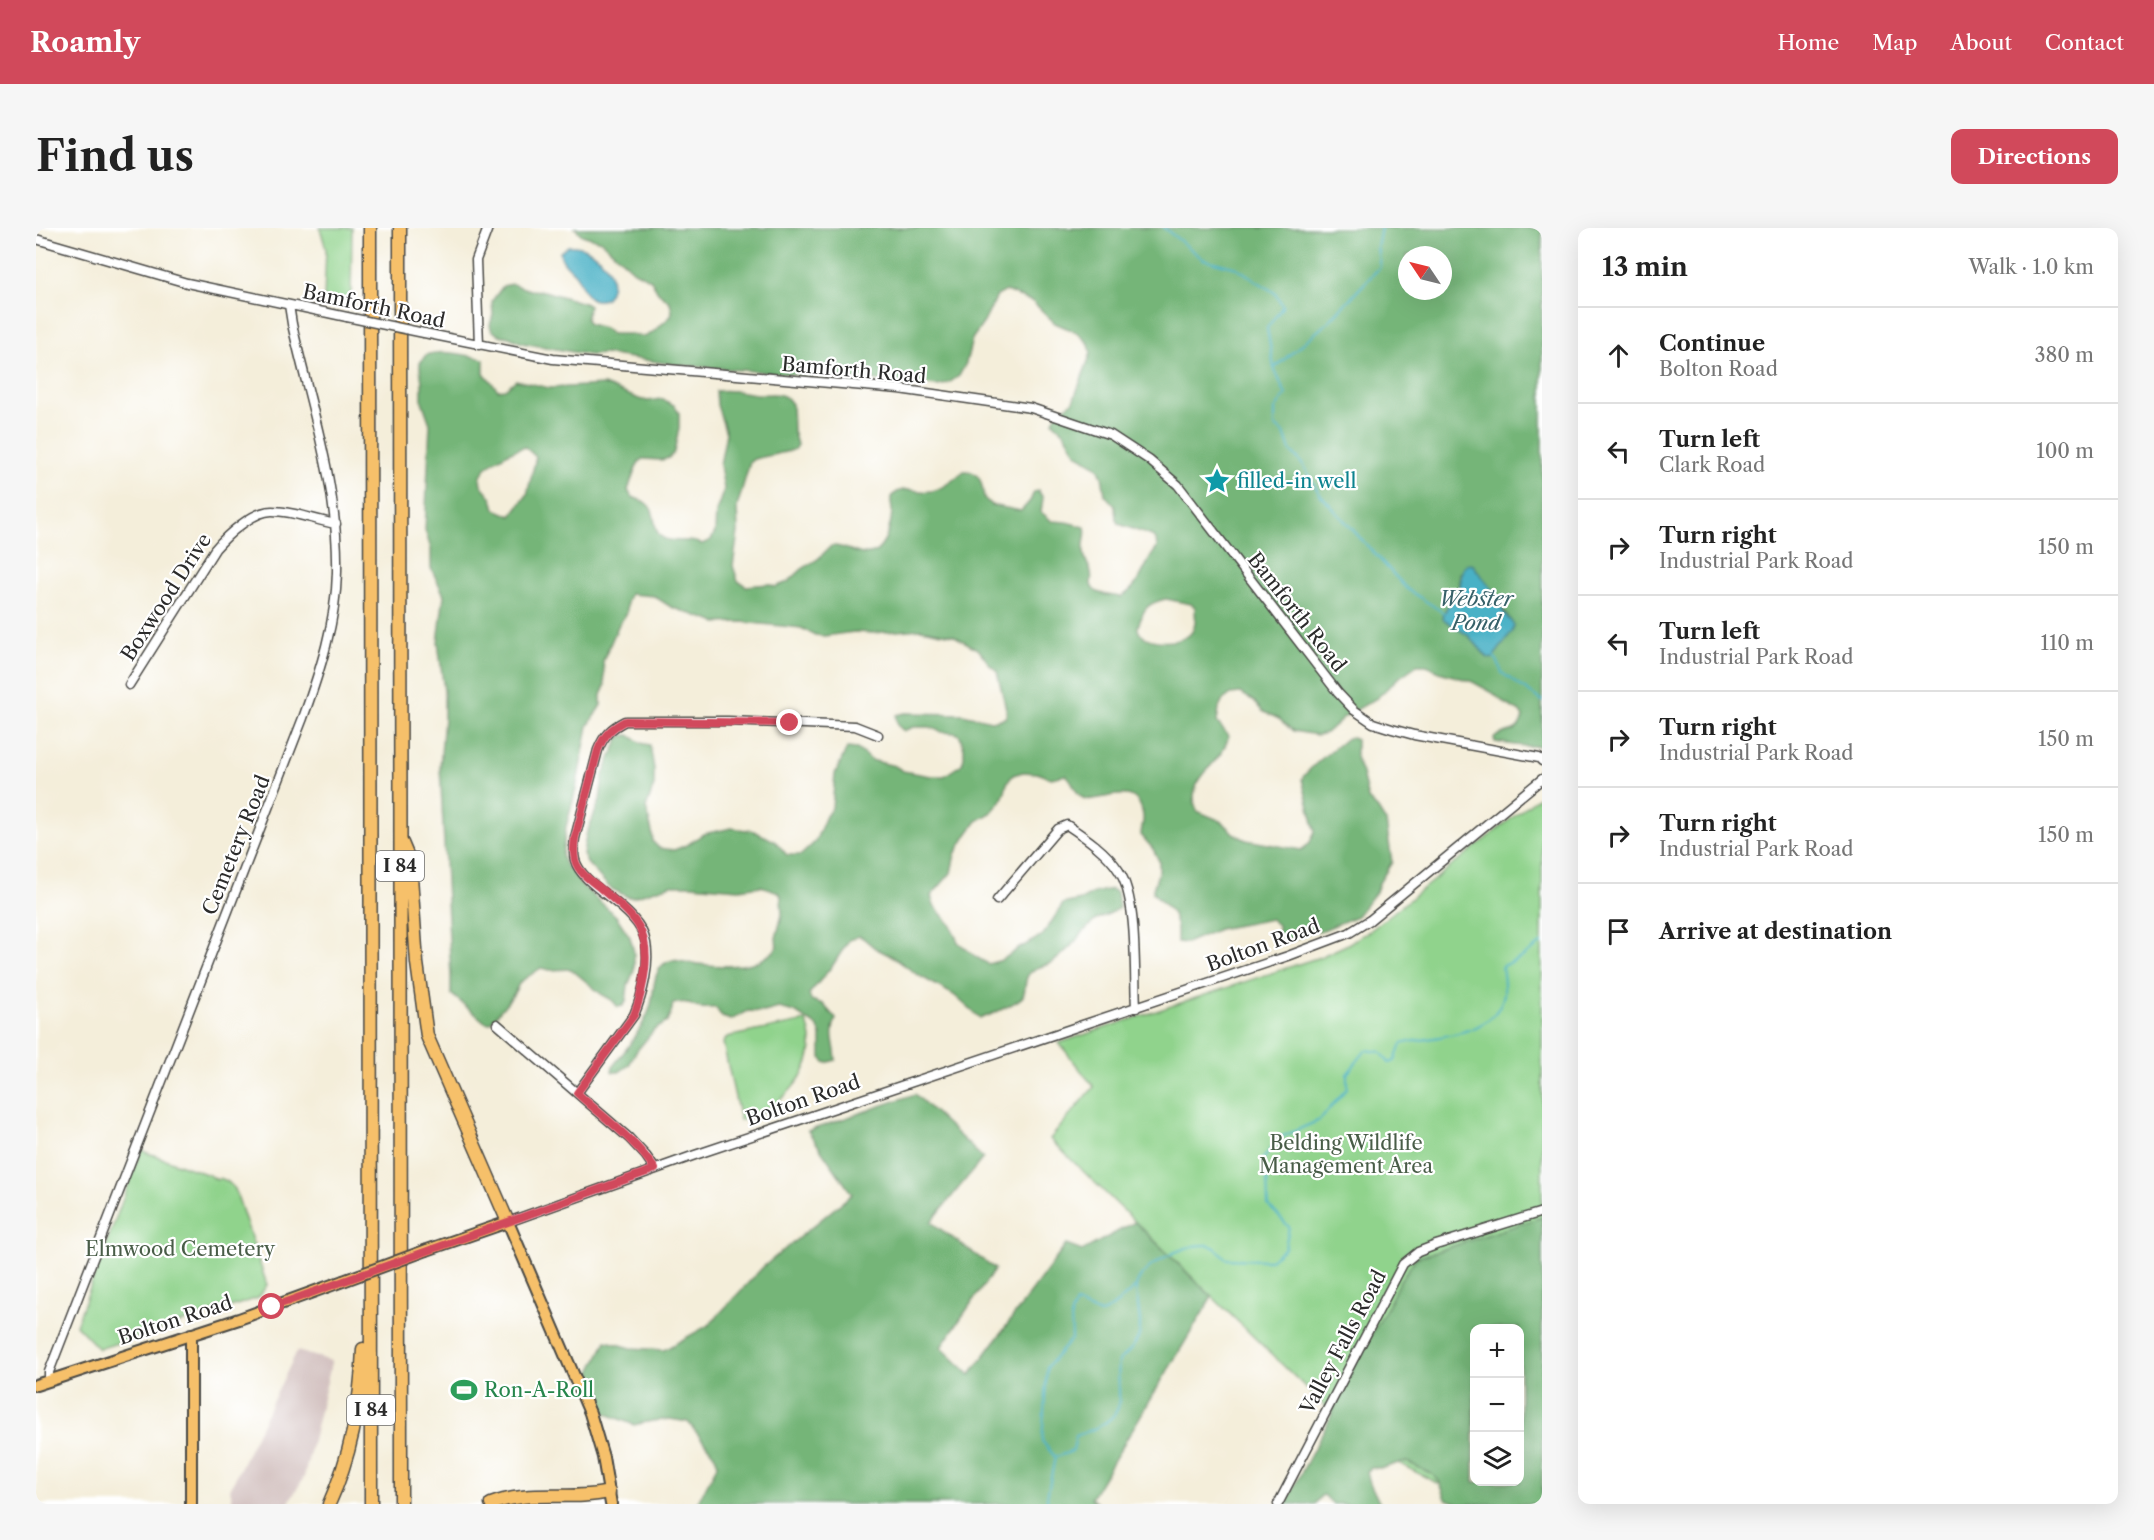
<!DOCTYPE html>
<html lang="en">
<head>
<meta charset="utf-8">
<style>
  body { margin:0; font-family:"Libre Caslon Text",serif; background:#f6f6f6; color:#222 }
  .controls { position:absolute; right:18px; bottom:18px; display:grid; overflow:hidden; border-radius:12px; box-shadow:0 6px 24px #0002 }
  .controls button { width:54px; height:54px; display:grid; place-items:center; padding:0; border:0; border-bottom:2px solid #e0e0e0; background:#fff; color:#222; font:30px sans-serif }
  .compass { position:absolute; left:1362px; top:18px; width:54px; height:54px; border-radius:50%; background:#fff; box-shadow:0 6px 24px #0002; rotate:305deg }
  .stop { position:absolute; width:18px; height:18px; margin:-14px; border:4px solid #d1495b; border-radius:50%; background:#fff }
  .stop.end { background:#d1495b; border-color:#fff; box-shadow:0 2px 6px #0008 }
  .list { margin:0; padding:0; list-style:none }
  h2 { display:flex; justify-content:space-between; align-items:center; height:78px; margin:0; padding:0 24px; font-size:26px }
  h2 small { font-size:20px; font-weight:400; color:#767676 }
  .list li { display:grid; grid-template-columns:39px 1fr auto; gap:18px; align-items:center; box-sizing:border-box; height:96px; padding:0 24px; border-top:2px solid #e0e0e0 }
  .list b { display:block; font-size:22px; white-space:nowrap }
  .list p { margin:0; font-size:20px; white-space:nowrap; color:#767676 }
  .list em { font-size:20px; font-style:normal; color:#767676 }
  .icon { flex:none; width:33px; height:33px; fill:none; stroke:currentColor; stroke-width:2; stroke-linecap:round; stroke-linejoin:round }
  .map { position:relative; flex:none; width:1506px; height:1276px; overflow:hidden; border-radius:12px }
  header { display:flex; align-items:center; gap:36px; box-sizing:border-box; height:84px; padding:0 30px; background:#d1495b; color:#fff }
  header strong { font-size:28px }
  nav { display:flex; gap:33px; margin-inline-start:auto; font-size:21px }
  .intro { display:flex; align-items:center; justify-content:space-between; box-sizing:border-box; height:144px; padding:0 36px }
  h1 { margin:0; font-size:42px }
  .button { padding:15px 27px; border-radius:12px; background:#d1495b; color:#fff; font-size:21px; font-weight:700 }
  main { display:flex; gap:36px; padding:0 36px }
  aside { flex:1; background:#fff; border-radius:12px; box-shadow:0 6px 24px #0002 }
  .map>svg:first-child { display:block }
  .industrial { fill:#d1bfbe }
  .green { fill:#90d38c; stroke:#5e7f5c; stroke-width:1.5; fill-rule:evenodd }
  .forest { fill:#74b578; stroke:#507052; stroke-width:1.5; fill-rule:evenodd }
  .water { fill:#48b1c6; stroke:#3a6e78; stroke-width:1.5 }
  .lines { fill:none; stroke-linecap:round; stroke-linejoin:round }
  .stream { stroke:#48b1c6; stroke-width:2 }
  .minor-casing { stroke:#494845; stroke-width:11 }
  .major-casing { stroke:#494845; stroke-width:14 }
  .highway-casing { stroke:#494845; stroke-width:15 }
  .minor { stroke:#fff; stroke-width:8 }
  .major { stroke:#f6c06b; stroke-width:10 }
  .highway { stroke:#f6c06b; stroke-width:12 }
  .minor-bridge-casing { stroke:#494845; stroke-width:11; stroke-linecap:butt }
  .major-bridge-casing { stroke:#494845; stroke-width:14; stroke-linecap:butt }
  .minor-bridge { stroke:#fff; stroke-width:8 }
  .major-bridge { stroke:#f6c06b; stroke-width:10 }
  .route { stroke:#d1495b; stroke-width:8 }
  .labels { text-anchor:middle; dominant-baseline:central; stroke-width:4.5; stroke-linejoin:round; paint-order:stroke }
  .shield { fill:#fff; stroke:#6b6b6b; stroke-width:1.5 }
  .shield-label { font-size:18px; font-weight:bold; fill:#2b2b2b }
  .street-label { font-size:20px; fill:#2b2b2b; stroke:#fff }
  .culture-label { font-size:20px; fill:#0d838f; stroke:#fff; text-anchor:start }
  .park-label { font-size:20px; fill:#495d48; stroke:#fff }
  .leisure-label { font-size:20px; fill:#27864d; stroke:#fff; text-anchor:start }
  .water-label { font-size:21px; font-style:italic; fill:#376169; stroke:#fff }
</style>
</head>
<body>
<header>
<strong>Roamly</strong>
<nav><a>Home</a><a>Map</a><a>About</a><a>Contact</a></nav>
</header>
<div class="intro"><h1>Find us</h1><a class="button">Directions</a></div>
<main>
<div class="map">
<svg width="1506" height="1276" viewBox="0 0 1506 1276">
  <rect width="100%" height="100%" fill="#fff"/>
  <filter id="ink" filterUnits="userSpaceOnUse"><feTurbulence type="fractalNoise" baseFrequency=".0167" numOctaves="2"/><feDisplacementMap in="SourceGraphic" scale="12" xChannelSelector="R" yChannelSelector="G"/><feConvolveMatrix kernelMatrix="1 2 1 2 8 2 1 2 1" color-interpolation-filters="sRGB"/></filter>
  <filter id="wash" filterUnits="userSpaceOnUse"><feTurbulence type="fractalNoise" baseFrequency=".008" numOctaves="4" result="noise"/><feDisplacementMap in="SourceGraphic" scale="24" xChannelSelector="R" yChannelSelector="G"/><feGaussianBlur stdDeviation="1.35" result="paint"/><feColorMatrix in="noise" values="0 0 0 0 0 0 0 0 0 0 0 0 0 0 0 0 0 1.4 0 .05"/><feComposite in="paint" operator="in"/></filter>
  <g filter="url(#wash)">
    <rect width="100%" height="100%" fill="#f4eeda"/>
    <path class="industrial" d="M261,1123l35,10 -28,116 -16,27h-55l-3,-15z"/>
    <path class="green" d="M284,0h32l-1,76 -27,-6 2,-49z
      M1506,566v710h-64l-150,-77 6,-12 -284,-276 44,-52 -35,-44 261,-86 26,-12 25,-15zM1438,1100h46v154h-46z
      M770,793c21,43 -26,91 -66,99l-17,-77 4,-6z
      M106,920l3,4 64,23 8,5 3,-2 7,3 8,8 32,96 -9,13 -159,51 -23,-24z"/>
    <path class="forest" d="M539,0h967v518c-16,1 -31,-1 -47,-4l-1,-4c14,-11 23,-1 29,-21l-3,-5 -16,-9 -11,-10 -22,-12 -32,-9 -12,-7h-10l-20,14 -20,19 -33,19 -18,16 -9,2 -24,-4 -14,-12 -17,-8 -9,-11 -13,-7 -9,1 -8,6 -4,8 -2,14c3,5 10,9 11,15 0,4 -3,9 -5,13 -12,20 -38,34 -26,61l26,11 10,11 13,7 55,10 8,-6 6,-13 -13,-52c2,-7 37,-35 44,-40 5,-2 6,-1 10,1v20l6,13 6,26 10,10 8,13 6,40 -13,21 -3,9 -19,24 -36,15 -10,1 -14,6h-15l-4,-4v-9l-7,-6 -52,10 -33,14 -9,-1v-14l-4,-14 -20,-21v-4l6,-18v-10l-6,-12 -12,-14c0,-7 3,-13 2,-19 -5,-40 -47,-10 -60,-18 -8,-4 -9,-17 -17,-23l-15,3 -14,-5 -14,-1 -10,3 -6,8 -2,9 -4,9 -10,12 -14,8 -9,12 -13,21 -4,19 -20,23 3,10 16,18 8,18 18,15 12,7 14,-4 16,-11 25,-14 20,-31 18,-4 13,-7 17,-4 6,3 2,15c-5,7 -16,8 -23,13 -15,12 -26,31 -43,42 -6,4 -15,4 -21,9 -9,7 -5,16 -9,25 -1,4 -37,22 -43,22l-26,-23 -36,-20 -25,-18 -18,-9 -12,-10 -4,-2 -10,4 -16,25 -24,29 2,6 12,4 13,15c-7,16 -1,23 0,41l-10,3 -5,-5v-22l-3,-9 -23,-15 -16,-4 -15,4 -16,-1 -17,9 -9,-3 -6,-9c-6,-1 -9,1 -15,0 -13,-1 -10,-9 -28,-4l-2,9 -4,9 -13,8 -19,23 -6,12 -10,7h-5l-2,-1 1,-5c13,-16 30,-38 37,-58 5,-15 1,-37 17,-46 7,-4 15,0 22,1 29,3 67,9 88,-15l-1,-10 6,-23 -1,-19 -2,-4 -18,-6 -22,3 -48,-4h-20l-38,12h-5l-18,-9 -23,-25 -4,-9 3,-19 14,-35 3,-25 17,-39 9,-1 12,8 9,2 4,24v16l-8,23 6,24 1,10 6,6 15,2 13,-5 16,-11 29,-6 22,3 21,10 12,14h14l14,-13 11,-26 6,-8 3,-34 12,-26 10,1 14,11 24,6 8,5 28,5h13l18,-12 2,-7v-9l-4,-12 -4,-3 -15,-1 -11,-5h-17l-9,4 -7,-6 -1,-10 9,-2 58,1 28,7 14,-3 2,-5 -10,-42 -7,-6 -11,-15 -26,-15 -32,-6 -48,4 -19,-1 -30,4 -9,-1 -14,-7 -59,-6 -25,1 -46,-16 -17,-11 -24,-2 -3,9v10l-8,11 -16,37 2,25 -4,9v10l-13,21 -12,63 -10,38 -4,30 4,9 7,6 7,12 36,32 14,21 4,15v19l-6,14 -2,17 -3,4 -5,1 -6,-7 -11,-6 -30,-25 -21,1 -9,-2 -21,14 -7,13 -23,28 -5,-1 -34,-28v-17l-11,-210 4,-50v-26l-6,-49 6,-47 -13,-27v-19l-6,-19 5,-106 -8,-23v-19l-2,-14v-5l6,-8c16,-6 41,0 58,4v14l14,17 7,-1 11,-9 33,8 55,-3 35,14 9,2 13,-2 13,6 5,8v15l-5,24c-8,13 -20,6 -32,7 -8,7 -10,21 -14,31 3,10 11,8 18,13 13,9 4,30 19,36 8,3 16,1 24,2 4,0 9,2 13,3l9,-4 4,-8 1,-20 8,-23 -4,-24 6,-32 -9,-28 -1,-14c14,-2 26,1 40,3 14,2 26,-5 36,10l1,26 4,15 -2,4 -5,2 -36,8 -4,3 -13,45 1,25 -5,34 5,15 8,5 23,-2 6,3 13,-5 14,-13 16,-10 13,-13c12,-1 21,6 32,8 21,4 28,-28 29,-43 0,-5 -2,-8 -1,-14 14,-15 30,-1 45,-7 10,-4 20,-12 28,-19 17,-1 18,14 20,27l7,7 30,6 9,-10 4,-9 4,-2 5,8 -2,14 11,9 14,1 19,5c2,7 -1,12 -1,19 -1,10 2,15 6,23 3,6 1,9 1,15 1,11 21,11 30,13 22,-13 21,-31 36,-49l-1,-9 -4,-3 -33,-12 -3,-4 -1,-14 -10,-11 -3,-19 -4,-9 -21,-13 -13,-22 -11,-10c2,-13 16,-13 21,-23l17,-46 -2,-9 -11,-11 -23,-10 -22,-21 -27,-11 -9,5 -13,26 -12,17 -6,24 -7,13 -12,8 -9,2 -260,-21 -73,-11 -15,1 -68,-12 -13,-6 -11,-2 -7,-6 -1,-4 3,-10 -1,-14 11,-15 9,-2 18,6 14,1 40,12 5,3 -3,14 3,4 15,4 7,6h20l14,3 8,-5 18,-16 1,-5 -2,-9 -12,-10 -7,-12 -17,-9 -33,-30 -19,-6zM1371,27h36v36h-36zM489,219l11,10 -9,38 -16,21 -16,-7c-1,-4 -2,-10 -5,-13 -2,-5 -7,-7 -9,-12 -6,-17 31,-34 44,-37zM1424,345c13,5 29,9 37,22 5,9 6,16 13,25l-22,38 -19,-22 -26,-22 15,-23zM1130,371l25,5 4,3c0,8 2,15 -2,23 -8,17 -53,14 -55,-1 -1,-4 3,-9 4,-13 4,-12 13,-14 24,-17z
      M879,866l68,64 -52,64 64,47 -54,78 29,28 96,-130 16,6 53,-29 77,75 -121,201 7,6h-401l21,-40 -4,-10 -26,-32 -18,-3 -18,2 -18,4 -30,-12 -14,-39 16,-33 25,7 33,2 45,-25 54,-58 89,-73 -44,-63z
      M1506,989v287h-81l-15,-5 -7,-18 -7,-7 -25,-12h-5l-19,6h-12l-4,4 3,11 10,21h-47l-9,-9 -3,1 -6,8h-30l44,-84 21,-46 38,-68 11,-24 17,-24zM1438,1100h46v154h-46z"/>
    <path class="water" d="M532,18c25,-3 58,30 37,53 -20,6 -21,-12 -29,-24 -6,-8 -15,-11 -16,-23z
      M1431,336h5l25,31 6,17 11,13 -1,6 -21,28 -4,-1 -19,-22 -26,-17c0,-10 10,-18 15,-27 5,-10 0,-20 9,-28z"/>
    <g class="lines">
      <path class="stream" d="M1128,0l39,31 34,9 38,25 8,13 -16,22 7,40 12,27 -11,14v17l9,7 6,17 13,14 16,29 88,96 37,24
        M1238,140l53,-45 53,-56 -3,-20 4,-19
        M1457,428l4,4 5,13 40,28
        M1019,1229l-13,-16 5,-74 25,-29 -1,-24 5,-11 24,11c16,-7 23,-17 36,-27
        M1012,1276l-1,-7 8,-40 18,-6 3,-15c15,-6 41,-14 43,-33 1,-14 -2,-28 0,-42 23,-21 23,-26 19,-56 0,-5 -3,-14 -2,-18 5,-22 47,-42 68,-42 10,-1 16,7 22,14l44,1 15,-12 4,-21 -21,-22 -1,-30 -4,-16 18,-22 39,-17 27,-32v-14l19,-24 15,2 8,11 6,-2 6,-17c34,-9 94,-6 103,-50 1,-8 -1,-20 -2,-28l19,-8 21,-15"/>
    </g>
  </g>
  <g filter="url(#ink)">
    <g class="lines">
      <g class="minor-casing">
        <path id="minor" d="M0,11l151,44 160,34
          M388,105l129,26 346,30 132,19 80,27 38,25 29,25 160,208 16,17 19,13 19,6 22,6 125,23 3,3
          M443,117l-3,-85 12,-32
          M93,457l86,-136c12,-14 38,-38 57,-38 21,0 43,9 64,13
          M961,672l61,-71 9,-4c18,12 40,27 52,46 19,28 15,101 17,137
          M461,796l132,114 17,18 9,13
          M541,865l57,-78c9,-21 16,-50 12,-72 -6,-36 -63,-54 -71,-83 -2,-7 -1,-15 0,-22l23,-88c6,-15 13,-22 27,-29h103l127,5 23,9
          M472,994l187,-67 593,-199 61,-23 21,-13 172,-141
          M13,1152v-8l254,-654c17,-47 33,-96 34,-146 2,-85 -27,-167 -45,-248l-3,-19
          M1242,1276l125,-240 15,-12 18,-7 106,-33"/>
      </g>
      <g class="major-casing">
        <path id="major" d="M391,1022l81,-28 82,191 13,44 8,47
          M0,1157l203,-66 104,-38
          M155,1276v-170"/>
      </g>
      <g class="highway-casing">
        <path id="highway" d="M334,0l1,1276
          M364,0l1,1276
          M366,615l8,19 7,101 10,73 81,186
          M293,1276c22,-48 32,-103 34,-155
          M455,1276c38,-15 80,-3 118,-12"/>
      </g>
      <use href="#minor" class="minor"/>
      <use href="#major" class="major"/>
      <use href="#highway" class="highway"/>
      <g class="minor-bridge-casing">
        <path id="minor-bridge" d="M311,89l77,16"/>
      </g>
      <g class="major-bridge-casing">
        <path id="major-bridge" d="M307,1053l84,-31"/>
      </g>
      <use href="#minor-bridge" class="minor-bridge"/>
      <use href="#major-bridge" class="major-bridge"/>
    </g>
  </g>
  <g class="lines" filter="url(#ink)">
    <path class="route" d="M236,1079l383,-138c-20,-30 -52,-52 -78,-76l57,-78c6,-15 9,-29 11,-45 5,-45 -14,-55 -46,-83 -9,-7 -21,-15 -24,-27 -2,-7 -1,-15 0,-22l23,-88c6,-15 13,-22 27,-29l165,2"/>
  </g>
  <defs>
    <g id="sight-bare" transform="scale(2.07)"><path d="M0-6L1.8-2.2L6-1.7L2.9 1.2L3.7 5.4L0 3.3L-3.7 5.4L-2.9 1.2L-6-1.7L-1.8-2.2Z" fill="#0f9aa8" stroke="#fff" stroke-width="2.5" paint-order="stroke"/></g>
    <g id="stadium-bare" transform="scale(2.07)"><path d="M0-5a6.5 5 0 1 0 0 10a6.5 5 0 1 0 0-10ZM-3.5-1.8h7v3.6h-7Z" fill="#2e9e5b" stroke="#fff" stroke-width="2.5" paint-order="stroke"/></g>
  </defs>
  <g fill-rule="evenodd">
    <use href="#sight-bare" x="1181" y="253"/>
    <use href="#stadium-bare" x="428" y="1162"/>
  </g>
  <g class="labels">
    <g class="shield">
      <rect x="340" y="623" width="48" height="30" rx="4.5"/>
      <rect x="311" y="1167" width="48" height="30" rx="4.5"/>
    </g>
    <g class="shield-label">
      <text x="364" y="638">I 84</text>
      <text x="335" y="1182">I 84</text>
    </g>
    <g class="street-label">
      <text transform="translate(338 78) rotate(12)">Bamforth Road</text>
      <text transform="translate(818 142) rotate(5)">Bamforth Road</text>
      <text transform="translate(130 369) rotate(-57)">Boxwood Drive</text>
      <text transform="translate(1261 384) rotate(52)">Bamforth Road</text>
      <text transform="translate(200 617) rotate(-68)">Cemetery Road</text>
      <text transform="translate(1227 717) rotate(-20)">Bolton Road</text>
      <text transform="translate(767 872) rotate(-19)">Bolton Road</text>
      <text transform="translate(139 1092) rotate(-18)">Bolton Road</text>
      <text transform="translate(1307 1114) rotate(-62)">Valley Falls Road</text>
    </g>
    <g class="culture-label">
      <text x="1201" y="253">filled-in well</text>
    </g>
    <g class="park-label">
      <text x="1310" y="915">Belding Wildlife<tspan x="1310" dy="23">Management Area</tspan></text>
      <text x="144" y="1021">Elmwood Cemetery</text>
    </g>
    <g class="leisure-label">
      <text x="448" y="1162">Ron-A-Roll</text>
    </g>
    <g class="water-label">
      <text x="1440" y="370">Webster<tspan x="1440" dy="24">Pond</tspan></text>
    </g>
  </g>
</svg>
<div class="controls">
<button>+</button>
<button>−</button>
<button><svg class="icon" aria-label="layers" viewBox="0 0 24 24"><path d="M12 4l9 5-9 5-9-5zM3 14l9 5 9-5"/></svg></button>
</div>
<svg class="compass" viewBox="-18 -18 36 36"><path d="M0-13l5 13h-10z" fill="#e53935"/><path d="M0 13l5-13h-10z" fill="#767676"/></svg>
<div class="stop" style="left:236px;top:1079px"></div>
<div class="stop end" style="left:754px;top:495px"></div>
</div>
<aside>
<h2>13 min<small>Walk · 1.0 km</small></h2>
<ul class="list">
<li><svg class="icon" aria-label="ahead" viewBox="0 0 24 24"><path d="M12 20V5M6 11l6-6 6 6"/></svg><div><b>Continue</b><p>Bolton Road</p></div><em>380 m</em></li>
<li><svg class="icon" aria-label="left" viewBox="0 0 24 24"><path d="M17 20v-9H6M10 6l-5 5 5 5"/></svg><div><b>Turn left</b><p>Clark Road</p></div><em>100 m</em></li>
<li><svg class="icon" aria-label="right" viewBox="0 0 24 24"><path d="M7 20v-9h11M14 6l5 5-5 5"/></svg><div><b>Turn right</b><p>Industrial Park Road</p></div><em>150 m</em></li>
<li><svg class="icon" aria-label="left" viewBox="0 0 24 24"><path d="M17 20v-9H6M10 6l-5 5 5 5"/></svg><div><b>Turn left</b><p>Industrial Park Road</p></div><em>110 m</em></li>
<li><svg class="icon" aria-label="right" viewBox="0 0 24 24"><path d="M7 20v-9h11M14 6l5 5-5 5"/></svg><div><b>Turn right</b><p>Industrial Park Road</p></div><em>150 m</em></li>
<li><svg class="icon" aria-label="right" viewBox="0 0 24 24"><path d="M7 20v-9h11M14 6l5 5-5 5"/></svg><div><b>Turn right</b><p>Industrial Park Road</p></div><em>150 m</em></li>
<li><svg class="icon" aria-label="arrive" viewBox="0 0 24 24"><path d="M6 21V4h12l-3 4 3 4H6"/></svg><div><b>Arrive at destination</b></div></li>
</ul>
</aside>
</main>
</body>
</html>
